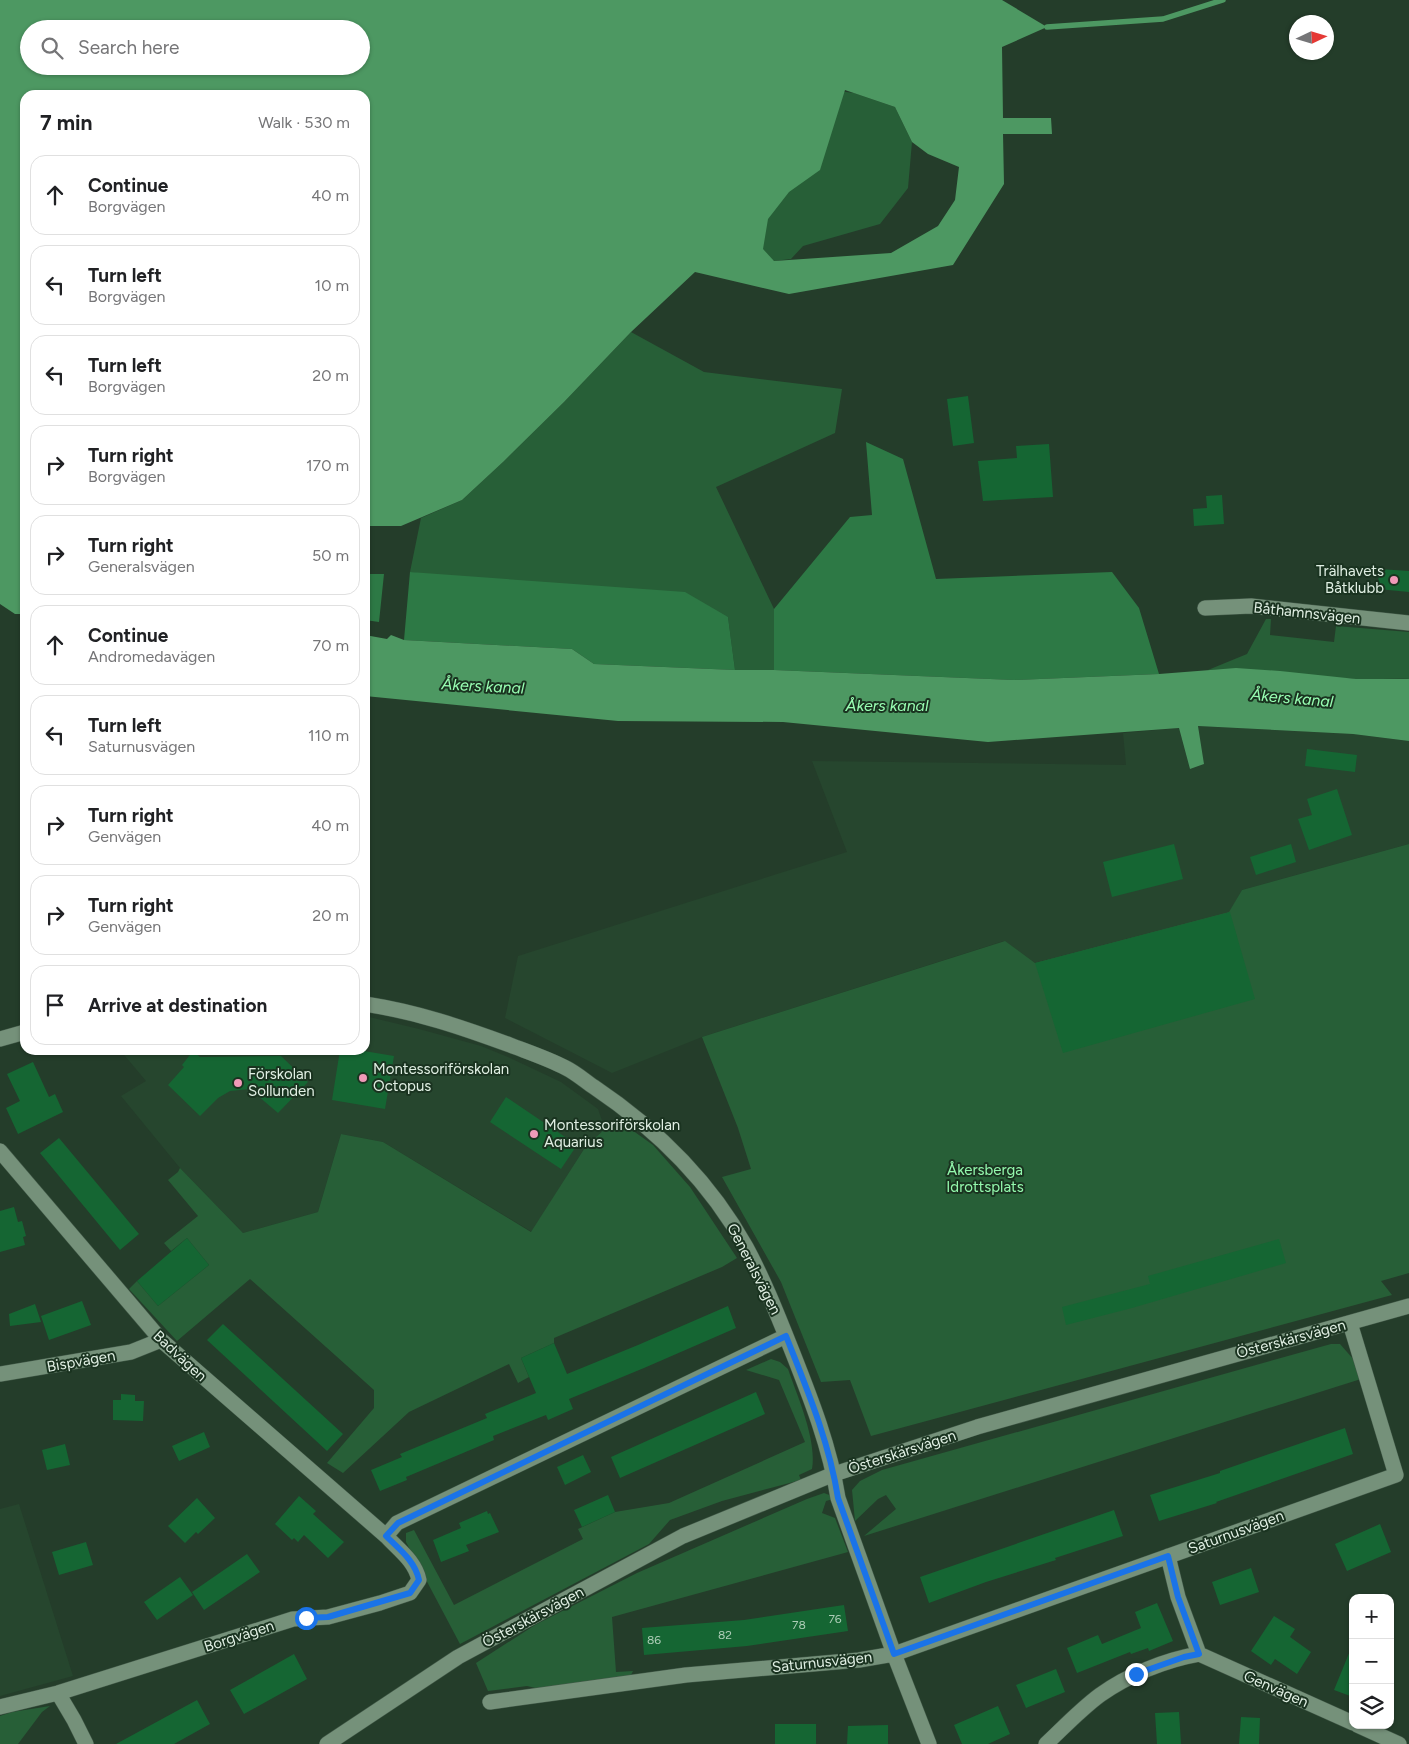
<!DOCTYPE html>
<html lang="en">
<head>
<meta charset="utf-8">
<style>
  body { margin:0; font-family:Figtree,sans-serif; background:#f6f6f6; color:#202124 }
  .controls { position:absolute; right:15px; bottom:15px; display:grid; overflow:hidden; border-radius:10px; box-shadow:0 1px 4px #0004 }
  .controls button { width:45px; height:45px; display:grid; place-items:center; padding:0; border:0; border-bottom:1px solid #e0e0e0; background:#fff; color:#202124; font:25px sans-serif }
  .compass { position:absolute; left:1289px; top:15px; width:45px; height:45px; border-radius:50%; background:#fff; box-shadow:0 1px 4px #0004; rotate:86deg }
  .stop { position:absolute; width:15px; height:15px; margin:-11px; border:4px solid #1a73e8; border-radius:50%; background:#fff }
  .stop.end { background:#1a73e8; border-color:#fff; box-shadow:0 1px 5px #0008 }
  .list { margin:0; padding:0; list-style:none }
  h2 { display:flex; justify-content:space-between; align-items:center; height:65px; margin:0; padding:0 20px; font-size:21px }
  h2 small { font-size:16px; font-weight:400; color:#757577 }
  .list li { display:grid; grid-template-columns:32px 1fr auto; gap:15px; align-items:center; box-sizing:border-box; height:80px; margin:0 10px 10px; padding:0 10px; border:1px solid #e0e0e0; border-radius:15px }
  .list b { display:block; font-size:19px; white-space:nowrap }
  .list p { margin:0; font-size:16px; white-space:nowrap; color:#757577 }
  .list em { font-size:16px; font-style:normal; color:#757577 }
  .icon { flex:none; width:28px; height:28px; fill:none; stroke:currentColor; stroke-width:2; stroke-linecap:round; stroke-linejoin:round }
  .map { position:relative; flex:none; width:1409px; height:1744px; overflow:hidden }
  .search { position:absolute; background:#fff; box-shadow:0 1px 4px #0004; left:20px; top:20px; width:350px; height:55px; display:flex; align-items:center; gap:12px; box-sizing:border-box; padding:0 18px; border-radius:28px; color:#757577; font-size:19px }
  .panel { position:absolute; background:#fff; box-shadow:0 1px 4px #0004; left:20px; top:90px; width:350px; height:965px; border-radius:15px }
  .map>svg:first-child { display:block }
  .built { fill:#26462e }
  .green { fill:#275f37 }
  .forest { fill:#2d7945 }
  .water { fill:#4d9862; fill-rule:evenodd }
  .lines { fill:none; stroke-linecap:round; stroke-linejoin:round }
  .stream { stroke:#4d9862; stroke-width:5.5 }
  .building { fill:#156633 }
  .street-casing { stroke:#425948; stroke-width:16 }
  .street { stroke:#75917a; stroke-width:15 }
  .route { stroke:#1a73e8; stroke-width:6 }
  .poi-dot { fill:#ef9ab8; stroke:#1a3320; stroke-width:2 }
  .labels { text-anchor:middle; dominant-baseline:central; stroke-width:4; stroke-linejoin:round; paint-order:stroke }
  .number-label { font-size:12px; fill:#adcdb7 }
  .poi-label { font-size:15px; fill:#e0efe3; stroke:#1a3320; text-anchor:start }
  .street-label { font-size:15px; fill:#e0efe3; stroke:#1a3320 }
  .park-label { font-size:15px; fill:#94f9ad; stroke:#1a3320 }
  .water-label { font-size:16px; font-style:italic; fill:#99ffb3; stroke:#1a3320 }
</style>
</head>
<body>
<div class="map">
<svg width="1409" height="1744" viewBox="0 0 1409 1744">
  <rect width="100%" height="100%" fill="#243d2a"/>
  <path class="built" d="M1198,726l155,8 56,7v103l-167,46 -12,22 -195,51 -31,-22 -302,96 -90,36 -107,-55 13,-62 329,-104 -35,-91 314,4 -3,-32 56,-5 11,41 14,-5z
    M365,1016l54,13 62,17 27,11 53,25 37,27 7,20 -19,17 -54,86 -149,-90 -42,-8 -23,78 -75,21 -63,-65 -59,-72 25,-15 -26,-31h245z
    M19,1504l54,172 -73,20v-187z"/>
  <path class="green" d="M778,83l76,10 41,14 17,35 -4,46 -28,36 -77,22 -12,13 -17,2 -20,-8z
    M631,332l73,40 138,17 -7,44 -119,54 58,122v61h-39l-7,-53 -318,-45 11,-54 41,-18 41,-38 61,-60z
    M1266,619h5l-1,16 64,7 2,-16 73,6v47c-18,-1 -36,1 -54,0 -49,-3 -97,-11 -147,-9l39,-16z
    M1409,844v429l-28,8 11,14 -521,141 -21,-56 -29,2 -40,-100 -59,-105 29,-8 -13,-41 -36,-91 303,-96 30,22 194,-51 13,-22z
    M625,1125l28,20 37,42 47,71 -15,9 -168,71v5l-33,15 8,19 -11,6 -9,-19 -100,48 -66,61 -16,-10 47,-55v-18l-124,-111 -73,62 -48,-52 8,-8 21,25 51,-41 -22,-27 -16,13 -7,-8 34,-27 -30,-36 10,-8 2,-4 63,65 75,-21 23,-78 42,8 148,90 55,-86 19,-17z
    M1331,1344h9l14,16 7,19 -497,157 32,-27 -10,-14 -8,4 -23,22 -3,-31 8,-9 22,-11z
    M771,1359l9,3 8,7c10,29 29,71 24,100l-13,6 2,5 -79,21 -52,19 -21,24 -189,100 -54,-102v-9l8,-3 40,75 129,-66 -5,-10 37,-17 54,-9 136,-61 -26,-62 -33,-10z
    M824,1493l8,3 1,3 -7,2 -4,12 13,5 13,34 -236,65 4,55 17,-1 -2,4 -87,15 -17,-4 -39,5 -12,-28 59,-38 102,-52 170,-74z
    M50,1706l-8,6 -24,32h-18v-28l12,-4z"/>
  <path class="forest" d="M866,442l37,17 33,120 176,-7 27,36 20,66 -145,6 -240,-10v-61l76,-92 22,-2z
    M410,572l275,20 43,25 7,53 -141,-6 -22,-15 -168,-9z
    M365,574h19l-5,48 -14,-2z"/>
  <path class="water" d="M0,0h1002l45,27 -45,20 1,71h48l1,16h-49l1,50 -51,81 -164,29 -94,-22 -64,60 -67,70 -61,60 -41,38 -61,26h-36v-431h-340v519h-10l-15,-10zM29,29h332v37h-332zM845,90l50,17 17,35 16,12 31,13 -4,33 -17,26 -47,27 -117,8 -11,-12 5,-30 21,-27 31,-22z
    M365,635l22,4 4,-4 13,5 168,9 22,15 141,6h39l240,10 145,-6 77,-6 44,3 76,8h53v62l-56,-7 -155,-8 6,38 -14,5 -11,-41 -191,14 -205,-20 -165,-1 -253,-25z"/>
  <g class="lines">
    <path class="stream" d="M1047,27l116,-8 60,-19"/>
  </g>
  <path class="building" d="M968,396l6,47 -21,3 -6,-47z
    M1049,444l4,53 -70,4 -5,-40 39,-3 -1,-12z
    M1222,495l2,29 -30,2 -1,-17 14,-1 -1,-12z
    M1379,569l30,2v21l-31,-3z
    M1307,749l50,6 -2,17 -50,-6z
    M1337,789l15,46 -43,15 -11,-31 14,-4 -5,-16z
    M1174,844l9,35 -71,18 -9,-35z
    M1291,844l5,18 -40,13 -6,-18z
    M1230,912l25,87 -192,54 -28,-90z
    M340,1050h18l36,6 -9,53 -53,-9z
    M193,1051l7,6 81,-1 27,26 -30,31 -28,-24 -20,2 -12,7 -18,18 -32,-31 16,-18 -2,-2z
    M33,1062l16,35 6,-3 8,18 -45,22 -12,-26 14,-7 -13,-27z
    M506,1097l71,48 -16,24 -71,-47z
    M59,1138l80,96 -19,16 -80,-97z
    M14,1207l4,15 4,-1 4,15 -3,1 2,8 -25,7v-41z
    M187,1238l22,27 -51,41 -21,-25z
    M1279,1239l7,24 -154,45 -66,17 -4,-18 88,-23 -2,-8z
    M82,1301l9,24 -42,15 -8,-24z
    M35,1304l6,18 -31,4 -1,-12z
    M728,1306l8,22 -92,40 -75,31 4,10 -25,11 -2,-5 -53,21 1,4 -88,37 1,3 -27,11 -9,-21 31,-13 -2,-3 87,-36 -2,-4 51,-21 -15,-35 33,-15 13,31 71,-29z
    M223,1324l120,110 -16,17 -120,-111z
    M756,1392l9,22 -145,64 -9,-21z
    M121,1394l14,1v6h9l-1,20 -30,-1v-20h8z
    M1345,1428l8,26 -137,48 1,1 -58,18 -9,-26 70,-22v-2z
    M204,1432l6,15 -31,14 -7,-15z
    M65,1444l5,21 -23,5 -5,-20z
    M583,1455l8,17 -26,13 -8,-18z
    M608,1495l7,17 -33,15 -8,-17z
    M299,1496l17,15 -3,3 31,28 -16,16 -24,-23 -6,7 -4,-4 -2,2 -17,-16z
    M197,1498l18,20 -17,16 -2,-2 -11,11 -17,-17z
    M1114,1510l9,26 -68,22 1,2 -70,22 -57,21 -9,-26z
    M487,1511l1,3 2,-1 9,19 -33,13 3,6 -28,11 -8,-22 28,-12 -2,-5z
    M1380,1524l11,28 -44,19 -12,-27z
    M86,1542l7,23 -34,10 -7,-23z
    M247,1554l13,18 -56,38 -12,-18z
    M1251,1568l8,24 -39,13 -8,-23z
    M180,1577l13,18 -36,25 -13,-18z
    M1157,1603l16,38 -24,10 -1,-3 -17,6 -1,-2 -53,21 -10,-25 31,-13 4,9 39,-16 -6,-16z
    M844,1605l4,26 -101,15 -103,9 -2,-27 102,-8z
    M1274,1616l21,13 -5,8 21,15 -14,22 -22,-15 -4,6 -20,-14z
    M1352,1646h1v51l-19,-7z
    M294,1654l13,25 -63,35 -14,-24z
    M1056,1669l9,23 -39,16 -10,-23z
    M197,1700l13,24 -36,20h-58z
    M998,1706l12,28 -22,10h-26l-8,-19z
    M1179,1712l2,32h-24l-2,-31z
    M1241,1717l19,1 -1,26h-20z
    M775,1724h41v20h-41z
    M888,1725v19h-41l1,-18z"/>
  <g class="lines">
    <g class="street-casing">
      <path id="street" d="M1205,608l46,-2 158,17
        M365,1004c52,8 96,23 145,41 18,7 39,14 56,23 10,5 19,13 28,19 61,41 116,95 152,160 18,33 32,69 46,104 19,48 38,96 46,147l56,156 35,90
        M0,1039l25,-7
        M0,1151l161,189 225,196
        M0,1374l131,-22 30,-12
        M1168,1556l10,41 21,57 154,69
        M58,1693l16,27 12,24
        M490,1702l196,-27 173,-15 35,-6 502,-179 -46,-152
        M0,1707l58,-14 235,-74 35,-2 52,-14 30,-10 9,-13c-4,-19 -20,-30 -33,-44l11,-13 389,-187
        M1357,1725l42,19
        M327,1744l131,-87 225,-121 151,-62 143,-47 432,-121
        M1046,1744c17,-16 35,-35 54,-49 28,-20 65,-35 99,-41"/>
    </g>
    <use href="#street" class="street"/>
  </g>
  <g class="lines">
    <path class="route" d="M306,1618l22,-1 82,-24 9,-13c-4,-19 -19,-30 -33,-44l12,-13 388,-187c21,53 43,105 52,162l56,156 274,-98 10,41 21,57 -15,3 -48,17"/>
  </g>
  <g class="poi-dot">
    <circle cx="1394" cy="580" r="5"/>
    <circle cx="363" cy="1078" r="5"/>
    <circle cx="238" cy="1083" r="5"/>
    <circle cx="534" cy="1134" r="5"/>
  </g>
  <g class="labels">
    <g class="number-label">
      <text x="835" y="1619">76</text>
      <text x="799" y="1625">78</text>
      <text x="725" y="1635">82</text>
      <text x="654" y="1640">86</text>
    </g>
    <g class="poi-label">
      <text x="1384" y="571" text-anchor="end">Trälhavets<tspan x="1384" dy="17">Båtklubb</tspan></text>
      <text x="373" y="1069">Montessoriförskolan<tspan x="373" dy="17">Octopus</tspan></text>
      <text x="248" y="1074">Förskolan<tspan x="248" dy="17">Sollunden</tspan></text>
      <text x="544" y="1125">Montessoriförskolan<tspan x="544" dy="17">Aquarius</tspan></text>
    </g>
    <g class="street-label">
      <text transform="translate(1307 613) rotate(6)">Båthamnsvägen</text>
      <text transform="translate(754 1269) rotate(63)">Generalsvägen</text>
      <text transform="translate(1291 1339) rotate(-15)">Österskärsvägen</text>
      <text transform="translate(180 1356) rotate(43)">Badvägen</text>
      <text transform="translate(81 1361) rotate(-10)">Bispvägen</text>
      <text transform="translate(902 1452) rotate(-18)">Österskärsvägen</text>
      <text transform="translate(1236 1532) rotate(-20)">Saturnusvägen</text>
      <text transform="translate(533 1617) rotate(-28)">Österskärsvägen</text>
      <text transform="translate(239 1636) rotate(-18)">Borgvägen</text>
      <text transform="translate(822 1662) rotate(-6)">Saturnusvägen</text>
      <text transform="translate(1276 1689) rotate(24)">Genvägen</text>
    </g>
    <g class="park-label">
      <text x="985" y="1170">Åkersberga<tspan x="985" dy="17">Idrottsplats</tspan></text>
    </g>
    <g class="water-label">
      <text transform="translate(483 686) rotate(3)">Åkers kanal</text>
      <text transform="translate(1292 698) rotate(5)">Åkers kanal</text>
      <text x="887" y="705">Åkers kanal</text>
    </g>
  </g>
</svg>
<div class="controls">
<button>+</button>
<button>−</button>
<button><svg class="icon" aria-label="layers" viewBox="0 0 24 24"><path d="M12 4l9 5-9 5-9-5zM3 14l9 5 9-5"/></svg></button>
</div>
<svg class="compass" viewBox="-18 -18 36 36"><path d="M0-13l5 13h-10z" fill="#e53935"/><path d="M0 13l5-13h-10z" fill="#757577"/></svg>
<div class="stop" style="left:306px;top:1618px"></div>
<div class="stop end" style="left:1136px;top:1674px"></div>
<div class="search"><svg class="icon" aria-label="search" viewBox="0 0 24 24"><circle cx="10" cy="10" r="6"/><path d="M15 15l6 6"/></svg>Search here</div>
<section class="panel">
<h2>7 min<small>Walk · 530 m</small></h2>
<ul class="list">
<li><svg class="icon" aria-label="ahead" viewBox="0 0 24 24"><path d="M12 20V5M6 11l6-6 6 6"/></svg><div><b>Continue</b><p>Borgvägen</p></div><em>40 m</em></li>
<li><svg class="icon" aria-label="left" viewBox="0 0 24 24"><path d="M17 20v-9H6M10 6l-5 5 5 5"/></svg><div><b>Turn left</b><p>Borgvägen</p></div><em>10 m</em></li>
<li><svg class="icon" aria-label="left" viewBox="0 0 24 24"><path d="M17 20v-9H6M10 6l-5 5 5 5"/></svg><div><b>Turn left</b><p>Borgvägen</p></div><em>20 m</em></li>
<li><svg class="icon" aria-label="right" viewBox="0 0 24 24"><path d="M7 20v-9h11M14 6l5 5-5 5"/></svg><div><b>Turn right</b><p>Borgvägen</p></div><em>170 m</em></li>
<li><svg class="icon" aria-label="right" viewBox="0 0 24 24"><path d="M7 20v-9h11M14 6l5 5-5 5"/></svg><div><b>Turn right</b><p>Generalsvägen</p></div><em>50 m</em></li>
<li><svg class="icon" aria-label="ahead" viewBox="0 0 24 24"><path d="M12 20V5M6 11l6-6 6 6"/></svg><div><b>Continue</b><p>Andromedavägen</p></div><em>70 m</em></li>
<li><svg class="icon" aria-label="left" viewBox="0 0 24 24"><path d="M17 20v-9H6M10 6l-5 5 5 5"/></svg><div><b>Turn left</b><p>Saturnusvägen</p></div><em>110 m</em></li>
<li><svg class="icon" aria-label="right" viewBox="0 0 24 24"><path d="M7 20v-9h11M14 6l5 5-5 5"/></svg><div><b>Turn right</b><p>Genvägen</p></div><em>40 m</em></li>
<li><svg class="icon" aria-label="right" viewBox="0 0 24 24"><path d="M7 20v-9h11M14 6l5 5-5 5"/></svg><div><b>Turn right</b><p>Genvägen</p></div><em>20 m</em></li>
<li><svg class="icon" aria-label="arrive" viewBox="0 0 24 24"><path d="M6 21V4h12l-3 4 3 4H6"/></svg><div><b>Arrive at destination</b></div></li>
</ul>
</section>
</div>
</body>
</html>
